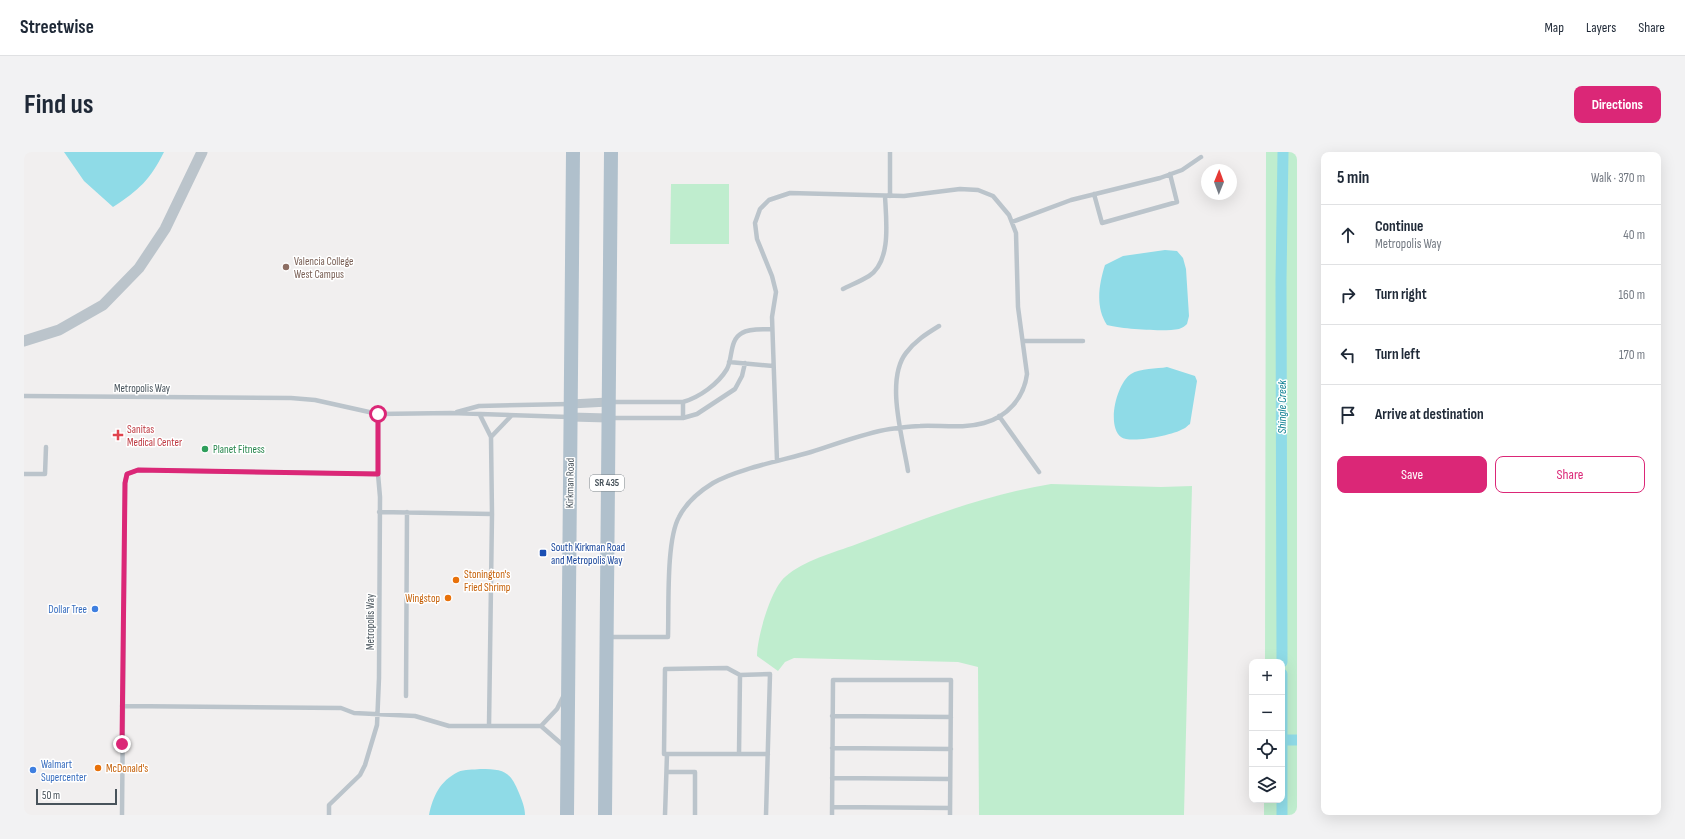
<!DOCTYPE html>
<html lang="en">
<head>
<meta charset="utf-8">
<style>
  body { margin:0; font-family:"Sofia Sans Condensed",sans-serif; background:#f2f2f3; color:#1f2937 }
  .controls { position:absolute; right:12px; bottom:12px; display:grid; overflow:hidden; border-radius:8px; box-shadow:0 4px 16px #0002 }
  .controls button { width:36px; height:36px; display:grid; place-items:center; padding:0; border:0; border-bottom:1px solid #e0e1e3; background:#fff; color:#1f2937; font:20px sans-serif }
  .compass { position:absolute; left:1177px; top:12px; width:36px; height:36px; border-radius:50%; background:#fff; box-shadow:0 4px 16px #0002; rotate:1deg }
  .scale { position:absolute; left:12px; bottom:10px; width:81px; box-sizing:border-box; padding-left:4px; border:2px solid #48535b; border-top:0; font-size:11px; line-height:14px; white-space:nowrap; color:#48535b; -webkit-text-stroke:3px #fff; paint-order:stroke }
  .stop { position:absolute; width:12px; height:12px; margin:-9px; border:3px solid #db2777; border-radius:50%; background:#fff }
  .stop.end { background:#db2777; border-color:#fff; box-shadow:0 1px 4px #0008 }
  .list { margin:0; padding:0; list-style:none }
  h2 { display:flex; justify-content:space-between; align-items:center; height:52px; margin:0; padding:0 16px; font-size:17px }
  h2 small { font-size:13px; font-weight:400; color:#747a83 }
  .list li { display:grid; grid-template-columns:26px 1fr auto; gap:12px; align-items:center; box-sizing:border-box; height:60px; padding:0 16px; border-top:1px solid #e0e1e3 }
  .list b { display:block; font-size:15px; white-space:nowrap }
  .list p { margin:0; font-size:13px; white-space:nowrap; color:#747a83 }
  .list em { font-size:13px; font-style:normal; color:#747a83 }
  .actions { display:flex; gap:8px; padding:12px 16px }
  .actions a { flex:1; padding:9px 0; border:1px solid #db2777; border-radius:8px; text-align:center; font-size:14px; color:#db2777 }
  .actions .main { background:#db2777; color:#fff }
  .icon { flex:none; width:22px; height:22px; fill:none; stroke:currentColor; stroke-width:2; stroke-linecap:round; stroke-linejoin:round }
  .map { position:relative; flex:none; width:1273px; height:663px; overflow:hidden; border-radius:8px }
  header { display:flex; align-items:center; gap:24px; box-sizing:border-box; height:56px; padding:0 20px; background:#fff; border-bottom:1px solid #e0e1e3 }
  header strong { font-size:19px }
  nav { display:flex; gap:22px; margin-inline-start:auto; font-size:14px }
  .intro { display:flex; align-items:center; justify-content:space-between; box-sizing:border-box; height:96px; padding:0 24px }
  h1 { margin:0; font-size:28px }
  .button { padding:10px 18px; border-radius:8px; background:#db2777; color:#fff; font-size:14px; font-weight:700 }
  main { display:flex; gap:24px; padding:0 24px }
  aside { flex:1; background:#fff; border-radius:8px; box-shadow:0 4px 16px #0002 }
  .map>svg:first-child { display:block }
  .green { fill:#bfedce }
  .water { fill:#8fdbe7 }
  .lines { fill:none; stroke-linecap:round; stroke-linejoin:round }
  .canal { stroke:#8fdbe7; stroke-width:11 }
  .service { stroke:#bbc4cb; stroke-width:4.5 }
  .minor { stroke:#bbc4cb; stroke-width:9 }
  .tertiary { stroke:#bbc4cb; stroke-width:11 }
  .primary { stroke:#b0c0cc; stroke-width:14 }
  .route { stroke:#db2777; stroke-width:5 }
  .education-dot { fill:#8d6e63; stroke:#fff; stroke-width:1.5 }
  .health-dot { fill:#e0444e; stroke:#fff; stroke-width:1.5 }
  .leisure-dot { fill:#2e9e5b; stroke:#fff; stroke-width:1.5 }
  .transit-dot { fill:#1a4fb4; stroke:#fff; stroke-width:1.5 }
  .food-dot { fill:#e8710a; stroke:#fff; stroke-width:1.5 }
  .shop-dot { fill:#3f7fe0; stroke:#fff; stroke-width:1.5 }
  .labels { text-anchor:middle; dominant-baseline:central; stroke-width:3; stroke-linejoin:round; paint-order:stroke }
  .shield { fill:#fff; stroke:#7f878c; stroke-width:1 }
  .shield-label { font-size:10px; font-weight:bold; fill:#48535b }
  .education-label { font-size:11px; fill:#785e54; stroke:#fff; text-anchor:start }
  .street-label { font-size:11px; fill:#48535b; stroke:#fff }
  .health-label { font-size:11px; fill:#be3a42; stroke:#fff; text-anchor:start }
  .leisure-label { font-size:11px; fill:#27864d; stroke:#fff; text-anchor:start }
  .transit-label { font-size:11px; fill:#164399; stroke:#fff; text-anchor:start }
  .food-label { font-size:11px; fill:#c56008; stroke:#fff; text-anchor:start }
  .shop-label { font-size:11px; fill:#366cbe; stroke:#fff; text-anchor:end }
  .water-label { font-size:12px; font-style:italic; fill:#148294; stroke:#fff }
</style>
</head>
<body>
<header>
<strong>Streetwise</strong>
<nav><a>Map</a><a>Layers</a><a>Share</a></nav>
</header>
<div class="intro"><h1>Find us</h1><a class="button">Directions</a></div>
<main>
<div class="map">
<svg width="1273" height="663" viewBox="0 0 1273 663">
  <rect width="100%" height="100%" fill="#f1efef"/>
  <path class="green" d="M1242,0h31v663h-33v-15h18v-138h-17z
    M647,32h58v60h-59z
    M1027,332l110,3 31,-1 -8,329h-205l-1,-148 -20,-5 -164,-4 -9,4 -7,9 -21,-15c0,-19 14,-67 28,-79 19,-17 48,-24 72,-33 63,-24 127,-49 194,-60z"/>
  <path class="water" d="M40,0h100c-14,28 -25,38 -51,55l-29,-26z
    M1141,98l12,1 6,7 3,11 3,47 -2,8c-2,2 -5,4 -8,5 -15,3 -57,0 -72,-4 -12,-18 -8,-41 -2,-60l18,-9z
    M1143,215l28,9 2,5 -7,43c-2,1 -4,4 -7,5 -10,6 -53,15 -62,8 -15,-12 -4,-54 10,-63 9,-6 26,-5 36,-7z
    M456,617c24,0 30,2 39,24 3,7 6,15 6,22h-96c4,-19 11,-34 29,-43 6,-3 16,-2 22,-3z"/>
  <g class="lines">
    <path class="canal" d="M1258,510l-1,-382 2,-128
      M1258,522v141
      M1258,588h15"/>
    <path class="service" d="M1070,42l8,29 75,-21 -7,-28
      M866,44v-44
      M988,70l59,-22 89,-22 22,-8 19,-13
      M819,137c8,-4 18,-8 26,-13 23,-15 17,-57 16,-80
      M999,189h60
      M705,210l44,4
      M0,244l267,2 24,2 63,14 73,-1 118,4
      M586,250h73c17,-5 35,-18 44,-33 6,-11 2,-29 15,-36 8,-5 22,-3 30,-4
      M433,260l22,-6 90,-2
      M456,263l11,22 1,77 -3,212
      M975,264l40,56
      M586,266h73l14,-4 38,-25 7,-13 3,-13
      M659,266v-16
      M467,285l20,-21
      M884,319c-5,-32 -23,-91 -2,-118 9,-12 20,-19 33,-27
      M0,322h21l1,-27
      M355,360l113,2
      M584,485h60c1,-30 -2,-97 11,-120 7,-14 21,-26 34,-34 24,-14 71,-23 98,-31 26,-8 53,-19 79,-23 10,-1 20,-3 30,-3 21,-1 43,3 64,-3 23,-6 40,-25 43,-49l-9,-67 -2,-74 -7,-18 -16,-19 -15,-6 -18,-1 -56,7 -114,-3 -21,7 -9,9 -5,14 2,16 15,37 4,16 -4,25 5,144
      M382,544l1,-184
      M98,554l219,2 13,5 61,3 34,10h92
      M808,564l119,1
      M540,594l-23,-20 16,-17 7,-14
      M808,596l119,1
      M715,602l1,-79
      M643,620h28v43
      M808,626l118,1
      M808,655l118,1
      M98,663l3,-332 2,-9 11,-4 240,4
      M305,663v-10l31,-30 5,-10 12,-40 2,-47 1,-181 -2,-23v-60
      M641,663l2,-61
      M742,663l4,-141 -30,1 -13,-7 -62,1 -1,85h104
      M808,663l1,-135h118l-1,135"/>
    <path class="minor" d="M547,252l37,-2
      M547,265l37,1"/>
    <path class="tertiary" d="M0,189l35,-11 44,-25 36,-37 26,-39 37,-77"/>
    <path class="primary" d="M543,663l6,-663
      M581,663l6,-663"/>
  </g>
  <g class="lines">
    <path class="route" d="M98,592l3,-261 2,-9 11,-4 240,4v-60"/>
  </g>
  <circle class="education-dot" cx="262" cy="115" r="4"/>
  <path class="health-dot" d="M92 277h4v4h4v4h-4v4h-4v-4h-4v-4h4z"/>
  <circle class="leisure-dot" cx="181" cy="297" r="4"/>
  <rect class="transit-dot" x="515" y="397" width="8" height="8" rx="2"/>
  <g class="food-dot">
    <circle cx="432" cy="428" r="4"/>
    <circle cx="424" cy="446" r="4"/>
    <circle cx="74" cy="616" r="4"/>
  </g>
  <g class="shop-dot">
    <circle cx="71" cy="457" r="4"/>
    <circle cx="9" cy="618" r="4"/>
  </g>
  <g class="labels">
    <rect class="shield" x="566" y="323" width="34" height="16" rx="3"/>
    <g class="shield-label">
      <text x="583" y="331">SR 435</text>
    </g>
    <g class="education-label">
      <text x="270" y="109">Valencia College<tspan x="270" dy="13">West Campus</tspan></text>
    </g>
    <g class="street-label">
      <text x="118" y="236">Metropolis Way</text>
      <text transform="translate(546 331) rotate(-89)">Kirkman Road</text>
      <text transform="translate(346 470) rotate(-90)">Metropolis Way</text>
    </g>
    <g class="health-label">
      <text x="103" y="277">Sanitas<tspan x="103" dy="13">Medical Center</tspan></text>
    </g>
    <g class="leisure-label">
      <text x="189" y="297">Planet Fitness</text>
    </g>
    <g class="transit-label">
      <text x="527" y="395">South Kirkman Road<tspan x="527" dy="13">and Metropolis Way</tspan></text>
    </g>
    <g class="food-label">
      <text x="440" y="422">Stonington's<tspan x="440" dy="13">Fried Shrimp</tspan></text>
      <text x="416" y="446" text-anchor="end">Wingstop</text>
      <text x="82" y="616">McDonald's</text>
    </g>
    <g class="shop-label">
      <text x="63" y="457">Dollar Tree</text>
      <text x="17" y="612" text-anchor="start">Walmart<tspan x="17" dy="13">Supercenter</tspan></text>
    </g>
    <g class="water-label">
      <text transform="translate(1258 255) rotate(-90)">Shingle Creek</text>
    </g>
  </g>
</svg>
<div class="controls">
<button>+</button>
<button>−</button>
<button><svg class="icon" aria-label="locate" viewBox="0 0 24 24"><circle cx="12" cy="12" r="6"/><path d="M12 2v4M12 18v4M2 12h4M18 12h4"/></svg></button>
<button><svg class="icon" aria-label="layers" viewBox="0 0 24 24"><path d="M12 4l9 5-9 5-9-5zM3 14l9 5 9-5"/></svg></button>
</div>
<svg class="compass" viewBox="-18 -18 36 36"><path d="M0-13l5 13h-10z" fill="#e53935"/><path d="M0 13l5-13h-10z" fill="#747a83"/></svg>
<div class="scale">50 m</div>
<div class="stop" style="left:354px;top:262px"></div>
<div class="stop end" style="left:98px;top:592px"></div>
</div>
<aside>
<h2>5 min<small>Walk · 370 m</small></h2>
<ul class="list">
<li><svg class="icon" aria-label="ahead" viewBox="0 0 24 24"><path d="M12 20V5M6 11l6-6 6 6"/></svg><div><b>Continue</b><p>Metropolis Way</p></div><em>40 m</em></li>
<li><svg class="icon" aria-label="right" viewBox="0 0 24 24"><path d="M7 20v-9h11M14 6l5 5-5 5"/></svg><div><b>Turn right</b></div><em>160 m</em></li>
<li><svg class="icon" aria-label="left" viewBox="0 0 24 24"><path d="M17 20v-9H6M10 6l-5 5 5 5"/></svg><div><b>Turn left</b></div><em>170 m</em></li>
<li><svg class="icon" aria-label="arrive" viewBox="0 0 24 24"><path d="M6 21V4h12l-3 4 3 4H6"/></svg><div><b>Arrive at destination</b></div></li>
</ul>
<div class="actions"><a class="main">Save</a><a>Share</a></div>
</aside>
</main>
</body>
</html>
